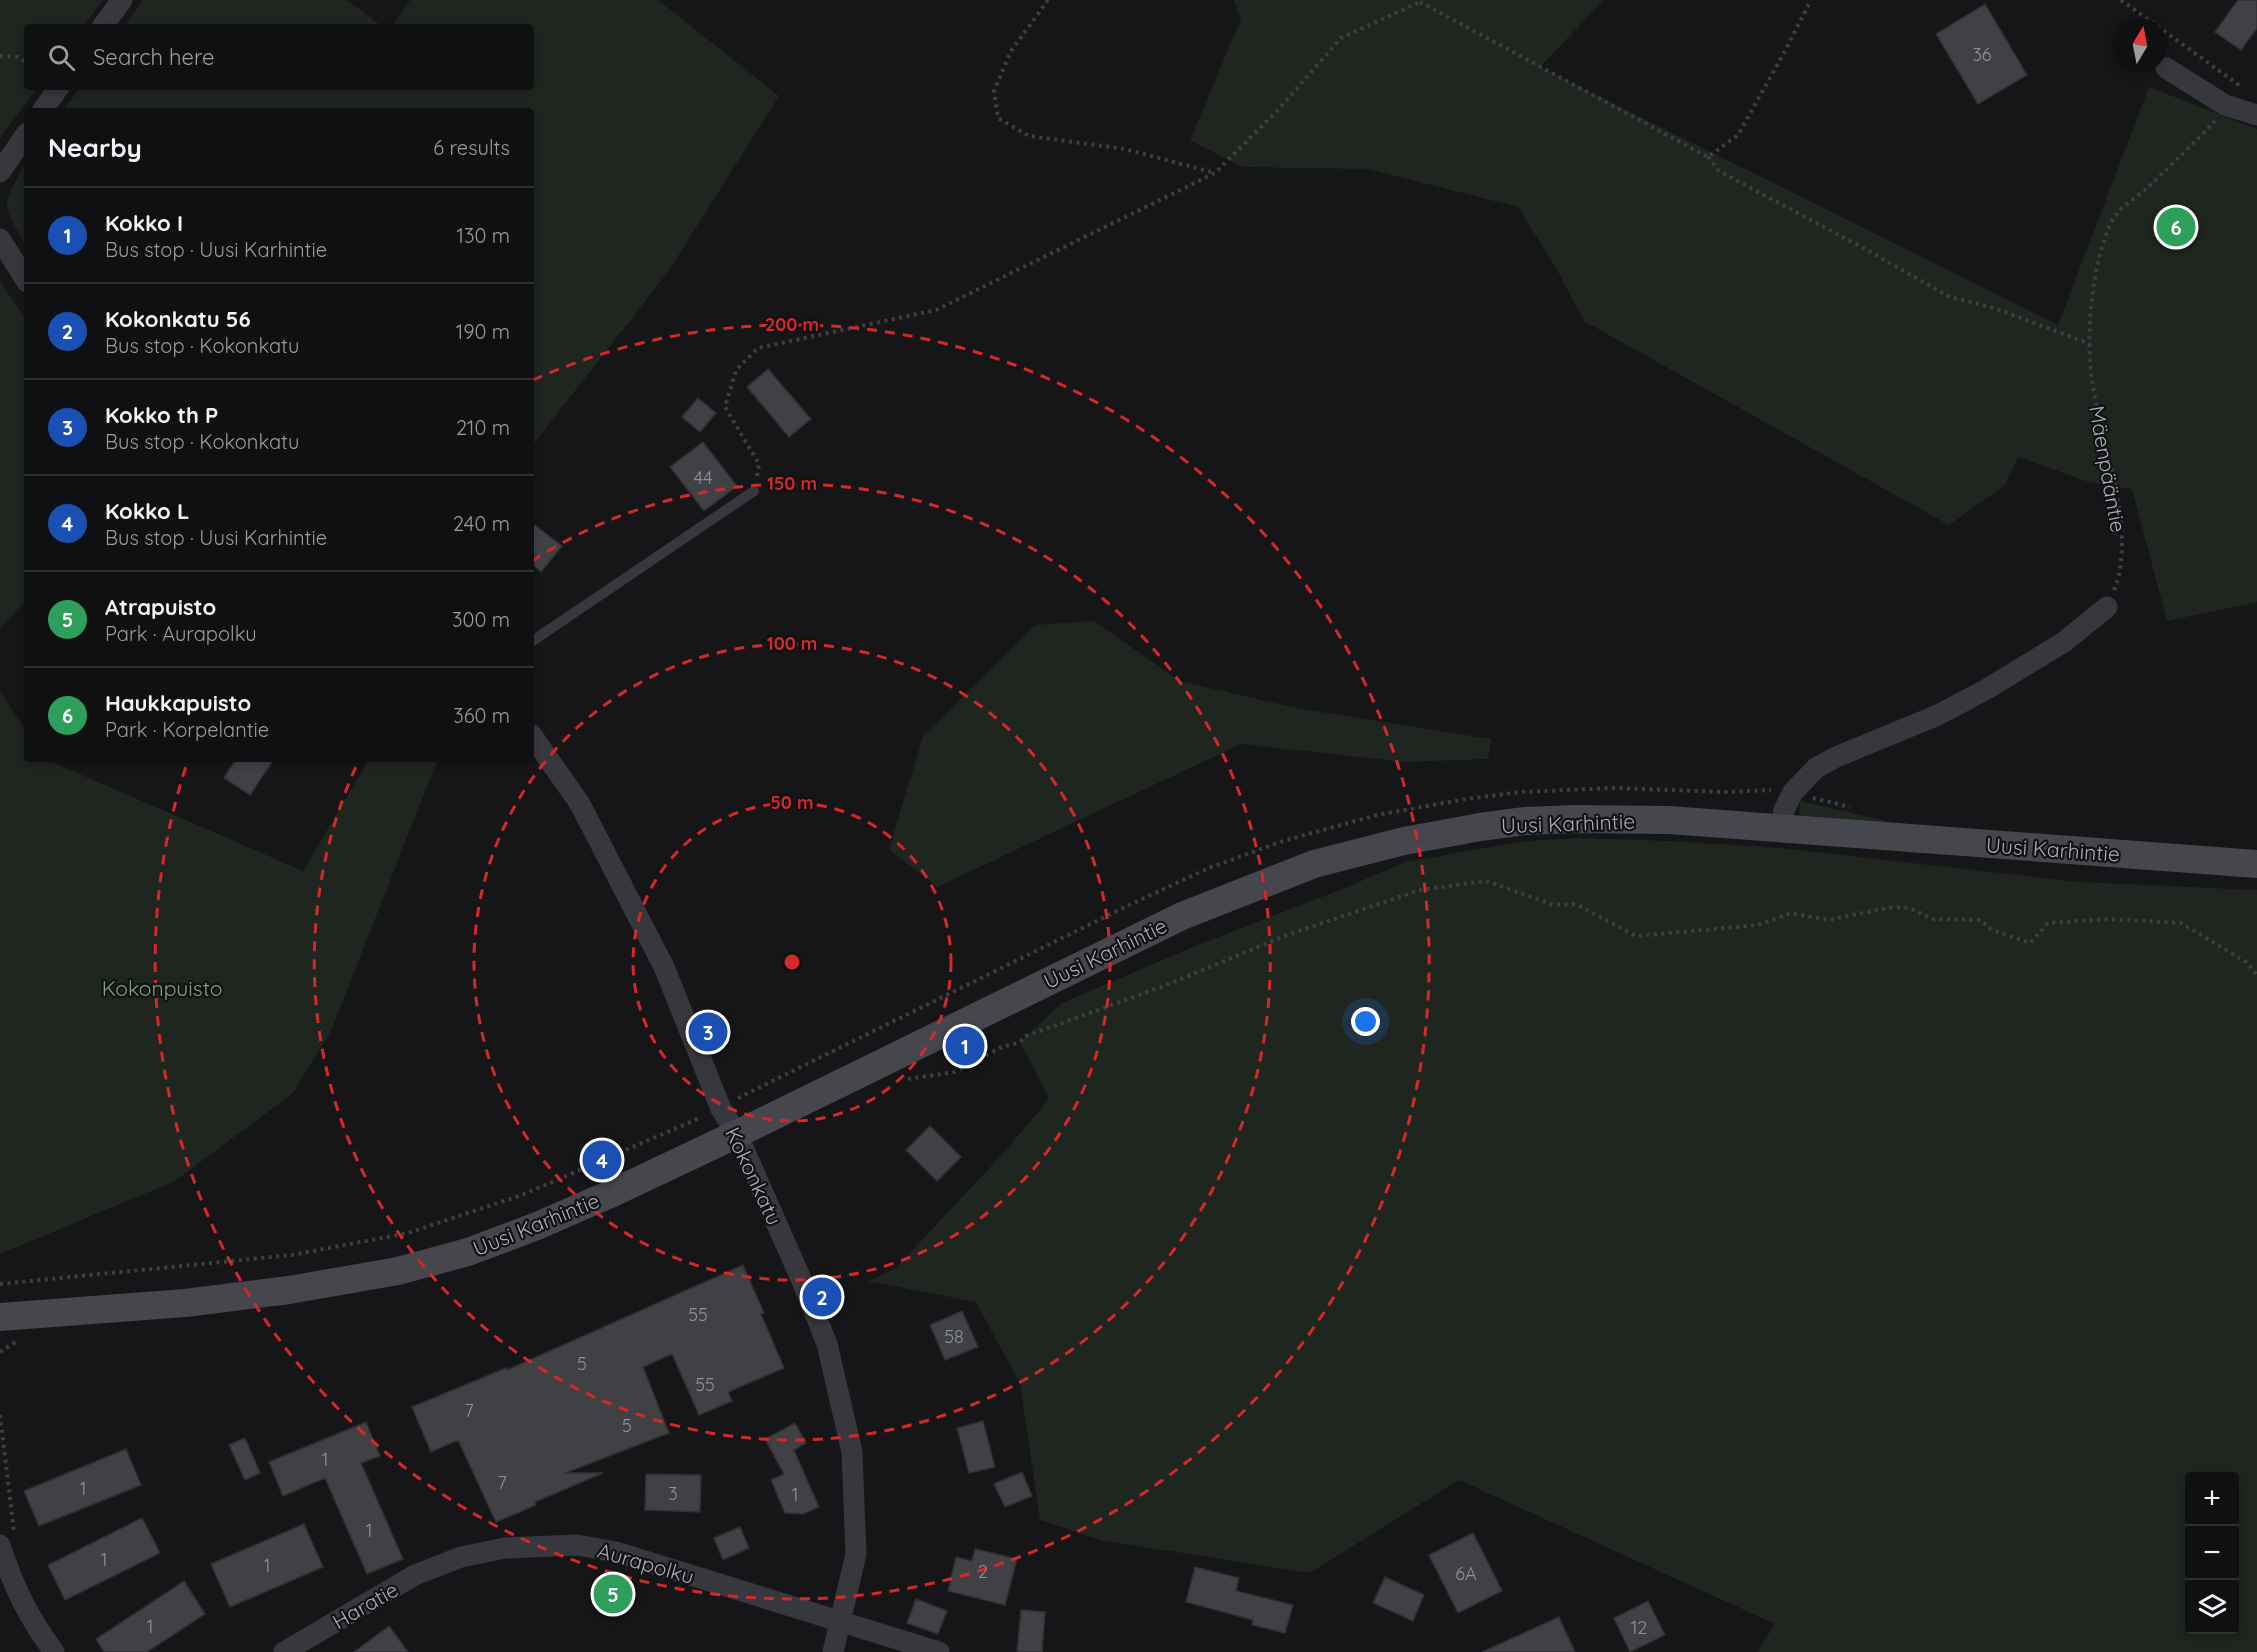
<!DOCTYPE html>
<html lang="en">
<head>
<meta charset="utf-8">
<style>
  body { margin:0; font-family:Quicksand,sans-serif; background:#1e1e20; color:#f1f3f6 }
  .controls { position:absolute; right:18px; bottom:18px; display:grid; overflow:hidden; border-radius:6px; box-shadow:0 3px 9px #0003 }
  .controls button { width:54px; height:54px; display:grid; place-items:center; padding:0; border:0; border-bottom:2px solid #303032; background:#101012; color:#f1f3f6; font:30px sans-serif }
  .compass { position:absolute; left:2113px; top:18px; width:54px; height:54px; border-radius:50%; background:#101012; box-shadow:0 3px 9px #0003; rotate:10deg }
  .you { position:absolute; left:1366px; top:1022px; width:21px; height:21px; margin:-15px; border:4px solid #fff; border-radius:50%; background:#1a73e8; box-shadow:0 0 0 9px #1a73e833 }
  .badge { display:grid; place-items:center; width:39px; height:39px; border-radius:50%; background:#f2b134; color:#fff; font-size:20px; font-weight:700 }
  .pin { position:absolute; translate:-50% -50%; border:3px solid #fff; box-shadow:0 2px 6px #0006 }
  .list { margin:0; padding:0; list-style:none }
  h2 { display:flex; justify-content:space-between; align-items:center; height:78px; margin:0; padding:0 24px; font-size:26px }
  h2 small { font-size:20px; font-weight:400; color:#9c9d9f }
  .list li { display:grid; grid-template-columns:39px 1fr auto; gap:18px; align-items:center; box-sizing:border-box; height:96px; padding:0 24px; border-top:2px solid #303032 }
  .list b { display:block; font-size:22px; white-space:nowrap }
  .list p { margin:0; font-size:20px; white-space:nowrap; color:#9c9d9f }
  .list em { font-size:20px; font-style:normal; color:#9c9d9f }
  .icon { flex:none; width:33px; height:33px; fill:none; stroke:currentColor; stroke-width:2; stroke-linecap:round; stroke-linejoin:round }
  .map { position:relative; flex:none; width:2257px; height:1652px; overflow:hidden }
  .search { position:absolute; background:#101012; box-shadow:0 3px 9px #0003; left:24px; top:24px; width:510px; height:66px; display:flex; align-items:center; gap:15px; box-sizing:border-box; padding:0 21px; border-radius:6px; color:#9c9d9f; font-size:22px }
  .panel { position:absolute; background:#101012; box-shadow:0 3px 9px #0003; left:24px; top:108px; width:510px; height:654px; border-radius:6px }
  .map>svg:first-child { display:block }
  .green { fill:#1e261f; fill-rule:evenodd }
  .building { fill:#404145; stroke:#303034; stroke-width:1.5 }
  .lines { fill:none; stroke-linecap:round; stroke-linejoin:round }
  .path { stroke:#3d3f44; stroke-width:4; stroke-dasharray:3 4.5; stroke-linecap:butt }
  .lane { stroke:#37383d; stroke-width:10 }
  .street { stroke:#37383d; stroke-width:21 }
  .secondary { stroke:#45474d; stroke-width:28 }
  .ring { fill:none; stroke:#d62828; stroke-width:3; stroke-dasharray:10 8 }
  .labels { text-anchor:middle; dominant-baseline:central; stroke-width:4.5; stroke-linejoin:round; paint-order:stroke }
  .number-label { font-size:18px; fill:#8e929b }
  .street-label { font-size:21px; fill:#a8adb8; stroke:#111113 }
  .park-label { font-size:21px; fill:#7fa381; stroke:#111113 }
  .centre { fill:#d62828; stroke:#111113; stroke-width:3 }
  .ring-label { font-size:18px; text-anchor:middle; font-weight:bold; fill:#d62828; stroke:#111113; stroke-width:4.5; stroke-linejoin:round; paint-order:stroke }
</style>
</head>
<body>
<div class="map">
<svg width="2257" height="1652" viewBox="0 0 2257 1652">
  <rect width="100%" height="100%" fill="#161618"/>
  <path class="green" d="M0,0h103l-20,27h-56v60h11l-38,51z
    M143,0h204l36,27h-259z
    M410,0h248l121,96 -111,176 -137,175v-336h-468l17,-24h451v-60h-139z
    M1234,0h370l-64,67 518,258 91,-238 108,42v473l-90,19 -35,-132 -43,-7 -71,-25 -13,28 -56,40 -365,-204 -28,-53 -38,-61 -150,-38 -125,-2 -53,-27 51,-121z
    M27,161v86c-27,-47 -27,-38 0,-86z
    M0,282l27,38v279l-27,30z
    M1094,621l86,60 116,27 195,31 -3,20 -84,3 -163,-18 -304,143 -48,-38 34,-113 112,-111z
    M0,692l27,40v27h18l258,112 66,-112h64l4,2 -106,270 -38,62 -118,88 -175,73z
    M1800,801l87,20v4l-83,-7 -5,-7z
    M1578,838l93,3 108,7 301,34 177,8v762h-500l18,-28 -316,-144 -149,93 -210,-33 -60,-20 -20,-136 -44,-82 -108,-21 28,-13 111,-119 42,-50 -29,-57 42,-39 138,-59 145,-56 60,-26 120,-21zM2190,1476h44v154h-44z"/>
  <path class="building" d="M2238,0h19v28l-16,22 -26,-18z
    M1985,4l42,71 -49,29 -42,-70z
    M768,369l43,50 -22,18 -42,-50z
    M698,398l18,15 -16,19 -18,-15z
    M703,442l34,44 -33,25 -34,-44z
    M531,522l31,24 -21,26 -10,-9z
    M236,759h38l-24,36 -26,-17z
    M930,1126l31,31 -24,24 -31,-31z
    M743,1265l21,48 -3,1 23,54 -56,24 4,9 -33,14 -27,-61 -29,13 26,66 -104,40h38l-68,29 1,3 -40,17 -38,-82 -27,12 -19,-45 94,-39 1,2z
    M962,1311l16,36 -33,13 -15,-35z
    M983,1421l12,46 -26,6 -12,-45z
    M366,1422l14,34 -19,7 42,96 -36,15 -42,-96 -42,18 -14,-34z
    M795,1423l11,20 -12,7 25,57 -16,7 -18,-1 -14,-33 13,-6 -19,-35z
    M245,1438l15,35 -15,7 -16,-35z
    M126,1449l15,36 -102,41 -15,-35z
    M1022,1472l10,24 -27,11 -11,-23z
    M646,1474l55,1 -1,37 -55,-2z
    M142,1518l18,35 -95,47 -17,-35z
    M304,1524l19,43 -93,40 -19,-43z
    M740,1527l9,21 -26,12 -9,-22z
    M1473,1533l29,58 -44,22 -29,-58z
    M975,1549l42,10 -12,46 -57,-14 8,-34 16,4z
    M1195,1567l44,11 -3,13 57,14 -8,28 -33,-8 1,-5 -67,-18z
    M1385,1577l39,18 -11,26 -40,-18z
    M184,1581l21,33 -58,38h-43l-8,-13z
    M916,1599l31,12 -9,23 -31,-11z
    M1648,1601l17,34 -35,17 -16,-34z
    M1021,1610l24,2 -3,40h-25z
    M1559,1617l16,35h-93z
    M389,1626l19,26h-54z"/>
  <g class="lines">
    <path class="path" d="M1048,0l-37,51 -17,40 4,27 31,18 96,13 90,24
      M2121,0l118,85
      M1420,2l288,155 30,-22 48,-86 25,-49
      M0,56l17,1 10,6
      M1708,157l11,14 146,78 85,48 44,11 96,36
      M757,476l2,-12 -34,-57 11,-37 22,-22 178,-38 279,-137 62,-62 64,-73 79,-36 1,-2
      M2114,590c24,-58 -14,-150 -22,-210 -7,-45 0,-121 21,-161 7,-12 24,-22 34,-31 23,-22 46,-44 68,-67
      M1813,798l37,9
      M908,1079l47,-7 47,-25 18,-5 6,-6 138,-50 123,-51 133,-45 66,-9 68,24 22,-1 60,32 122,-11 33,-12 37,7 65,-13 16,1 24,11 47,1 12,10 38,13 18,-20 60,-4 73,4 65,39 11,13
      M738,1098l389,-192 82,-38 74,-27 94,-26 89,-16 55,-7 92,-4 113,4 45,-2
      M0,1284l292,-29 116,-22 114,-38 180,-78
      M0,1352l17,-11
      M0,1415l14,117"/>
    <path class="lane" d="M531,642l223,-151"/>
    <path class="street" d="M102,27l20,-27
      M2166,68l59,37 32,10
      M42,111l17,-24
      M0,172l27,-39
      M0,239l27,43
      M531,734l49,70 84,163 57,142 16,25 65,147 25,63 25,108 4,102 -23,98
      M1781,828l3,-18 9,-18 23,-24 20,-11 102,-42 49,-26 77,-47 43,-35
      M0,1545c14,43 27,70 54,107
      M284,1652l131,-77 46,-18 44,-9 72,-3 39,7 323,100"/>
    <path class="secondary" d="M0,1317l185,-14 104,-13 109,-19 70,-19 69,-26 71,-31 129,-61 445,-218 132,-52 90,-23 76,-14 45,-6 51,-2 93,1 588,44"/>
  </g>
  <g class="ring">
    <circle cx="792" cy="962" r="159"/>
    <circle cx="792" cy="962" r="318"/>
    <path d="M532 561A478 478 0 1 1 359 760"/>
    <path d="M533 380A637 637 0 1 1 188 760"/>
  </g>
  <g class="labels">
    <g class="number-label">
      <text x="1982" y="54">36</text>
      <text x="703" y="477">44</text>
      <text x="698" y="1314">55</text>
      <text x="954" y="1336">58</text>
      <text x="582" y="1363">5</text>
      <text x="705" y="1384">55</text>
      <text x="469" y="1410">7</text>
      <text x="627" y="1425">5</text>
      <text x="325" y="1459">1</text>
      <text x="502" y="1482">7</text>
      <text x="83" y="1488">1</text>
      <text x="673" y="1493">3</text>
      <text x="795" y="1494">1</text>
      <text x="369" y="1530">1</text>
      <text x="104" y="1559">1</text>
      <text x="267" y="1565">1</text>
      <text x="983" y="1571">2</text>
      <text x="1466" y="1573">6A</text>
      <text x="150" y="1626">1</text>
      <text x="1639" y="1627">12</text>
    </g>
    <g class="street-label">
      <text transform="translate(2108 469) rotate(80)">Mäenpääntie</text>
      <text transform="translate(1568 823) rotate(-2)">Uusi Karhintie</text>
      <text transform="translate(2053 849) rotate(4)">Uusi Karhintie</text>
      <text transform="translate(1105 953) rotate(-26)">Uusi Karhintie</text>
      <text transform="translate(754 1176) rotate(65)">Kokonkatu</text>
      <text transform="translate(536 1224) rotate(-22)">Uusi Karhintie</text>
      <text transform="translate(646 1563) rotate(16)">Aurapolku</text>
      <text transform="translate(365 1605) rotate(-30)">Haratie</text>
    </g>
    <g class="park-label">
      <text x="162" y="988">Kokonpuisto</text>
    </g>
  </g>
  <circle cx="792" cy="962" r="9" class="centre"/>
  <g class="ring-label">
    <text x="792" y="331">200 m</text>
    <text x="792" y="490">150 m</text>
    <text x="792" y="650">100 m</text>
    <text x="792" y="809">50 m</text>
  </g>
</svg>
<div class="controls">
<button>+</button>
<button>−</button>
<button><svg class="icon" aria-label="layers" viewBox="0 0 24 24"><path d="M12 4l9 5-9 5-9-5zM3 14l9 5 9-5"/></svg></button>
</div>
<svg class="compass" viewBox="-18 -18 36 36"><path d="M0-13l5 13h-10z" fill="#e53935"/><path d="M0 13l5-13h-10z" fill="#9c9d9f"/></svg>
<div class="you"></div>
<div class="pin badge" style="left:965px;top:1046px;background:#1a4fb4">1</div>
<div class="pin badge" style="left:822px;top:1297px;background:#1a4fb4">2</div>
<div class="pin badge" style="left:708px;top:1032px;background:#1a4fb4">3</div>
<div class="pin badge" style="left:602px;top:1160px;background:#1a4fb4">4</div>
<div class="pin badge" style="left:613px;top:1594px;background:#2e9e5b">5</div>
<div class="pin badge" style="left:2176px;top:227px;background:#2e9e5b">6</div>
<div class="search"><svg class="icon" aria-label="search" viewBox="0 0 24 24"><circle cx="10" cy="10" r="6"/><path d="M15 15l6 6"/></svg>Search here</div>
<section class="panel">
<h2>Nearby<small>6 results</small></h2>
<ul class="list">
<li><span class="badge" style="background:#1a4fb4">1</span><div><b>Kokko I</b><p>Bus stop · Uusi Karhintie</p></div><em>130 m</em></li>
<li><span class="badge" style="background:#1a4fb4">2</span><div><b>Kokonkatu 56</b><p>Bus stop · Kokonkatu</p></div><em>190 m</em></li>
<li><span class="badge" style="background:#1a4fb4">3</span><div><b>Kokko th P</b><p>Bus stop · Kokonkatu</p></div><em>210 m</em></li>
<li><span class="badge" style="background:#1a4fb4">4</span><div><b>Kokko L</b><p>Bus stop · Uusi Karhintie</p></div><em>240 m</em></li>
<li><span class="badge" style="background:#2e9e5b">5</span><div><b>Atrapuisto</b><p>Park · Aurapolku</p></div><em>300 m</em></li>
<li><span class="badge" style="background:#2e9e5b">6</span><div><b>Haukkapuisto</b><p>Park · Korpelantie</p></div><em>360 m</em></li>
</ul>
</section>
</div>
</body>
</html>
